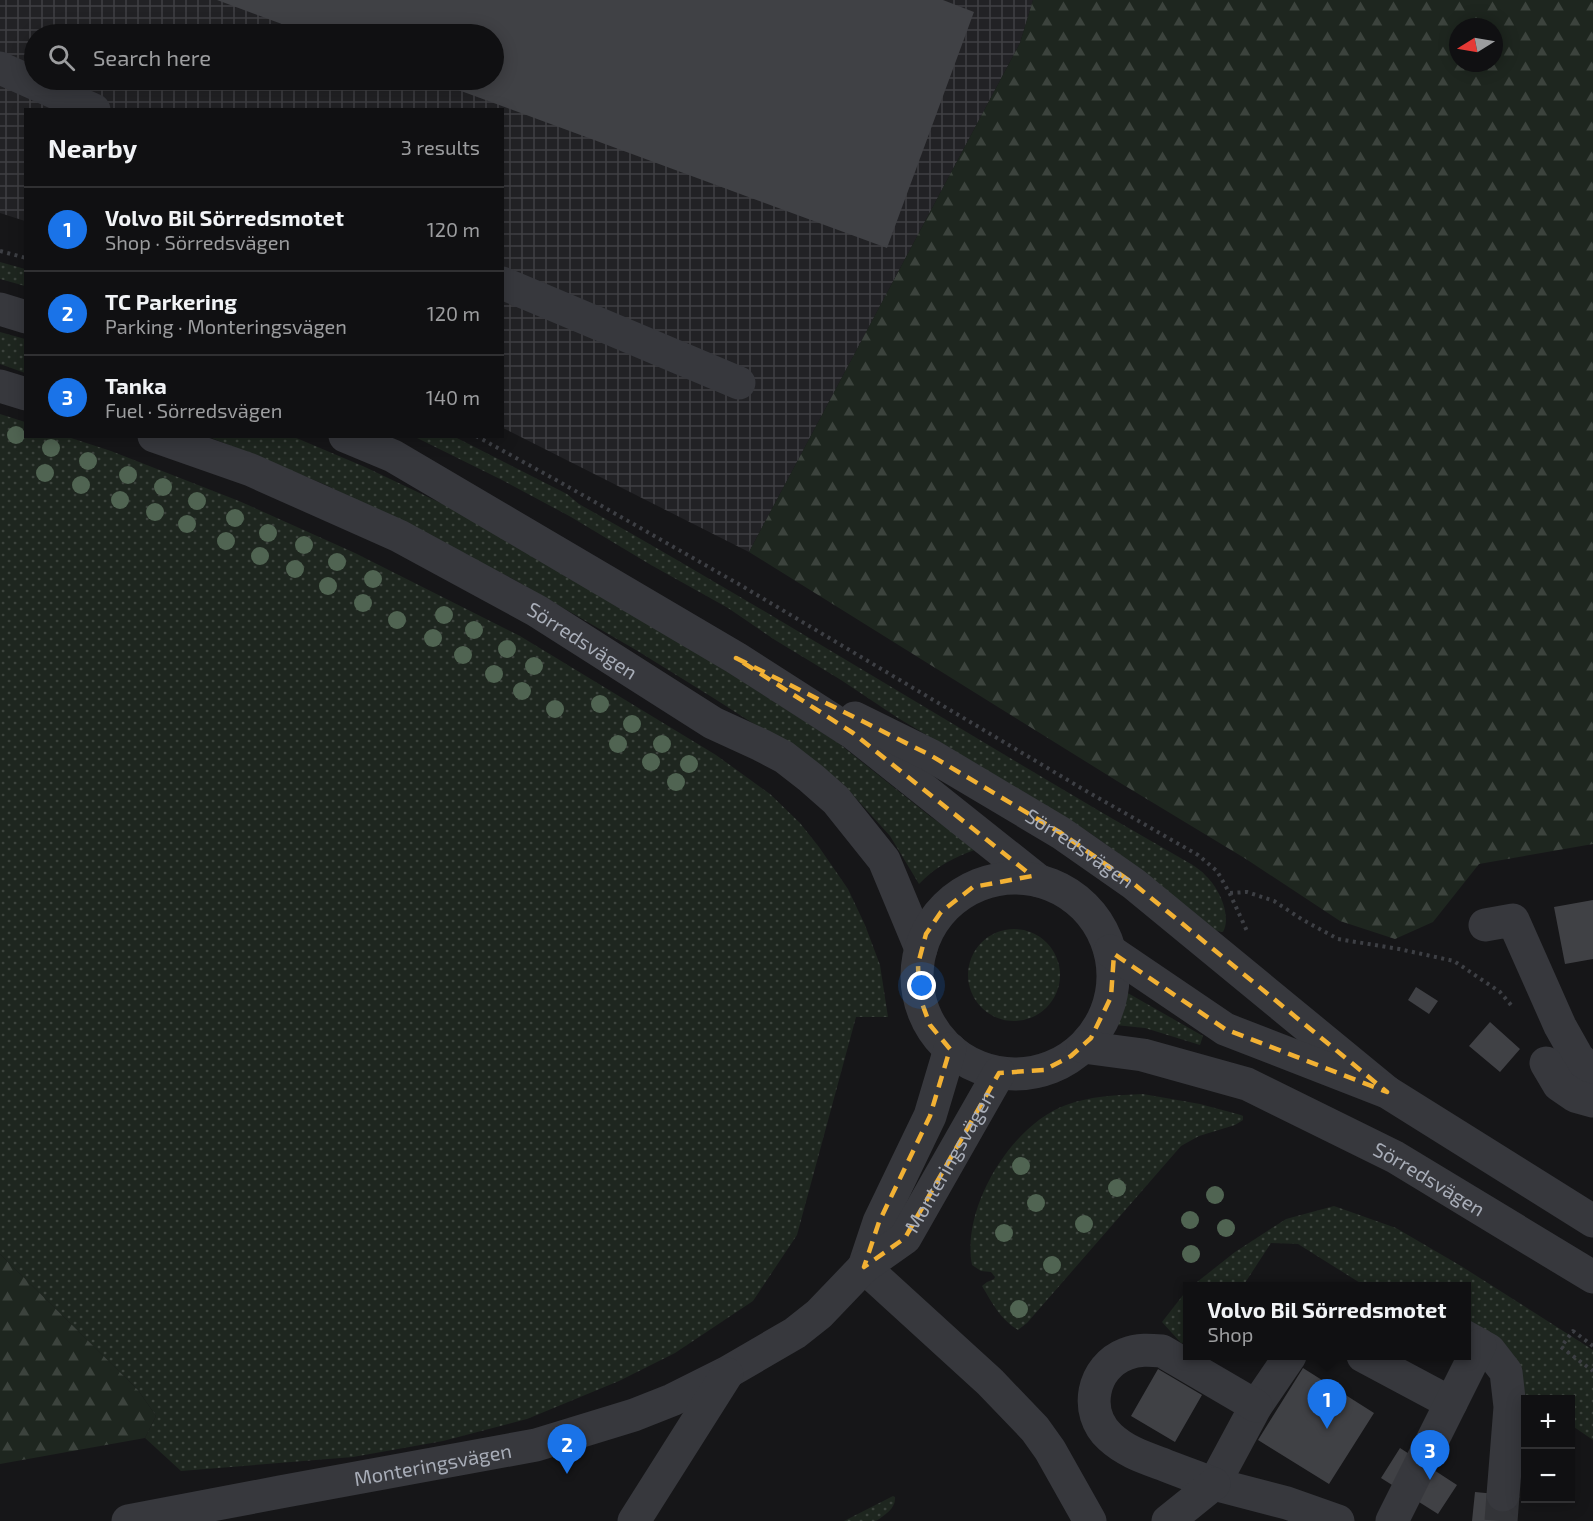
<!DOCTYPE html>
<html lang="en">
<head>
<meta charset="utf-8">
<style>
  body { margin:0; font-family:"Exo 2",sans-serif; background:#1e1e20; color:#f1f3f6 }
  .controls { position:absolute; right:18px; bottom:18px; display:grid; overflow:hidden; border-radius:0px; box-shadow:0 3px 15px #0003 }
  .controls button { width:54px; height:54px; display:grid; place-items:center; padding:0; border:0; border-bottom:2px solid #303032; background:#101012; color:#f1f3f6; font:30px sans-serif }
  .compass { position:absolute; left:1449px; top:18px; width:54px; height:54px; border-radius:50%; background:#101012; box-shadow:0 3px 15px #0003; rotate:259deg }
  .you { position:absolute; left:922px; top:986px; width:21px; height:21px; margin:-15px; border:4px solid #fff; border-radius:50%; background:#1a73e8; box-shadow:0 0 0 9px #1a73e833 }
  .badge { display:grid; place-items:center; width:39px; height:39px; border-radius:50%; background:#1a73e8; color:#fff; font-size:20px; font-weight:700 }
  .pin { position:absolute; translate:-50% -50px; filter:drop-shadow(0 2px 3px #0008) }
  .pin::after { content:''; position:absolute; top:32px; width:21px; height:18px; background:inherit; clip-path:polygon(0 0,100% 0,50% 100%) }
  .popup { position:absolute; left:1183px; top:1282px; width:288px; height:78px; box-sizing:border-box; display:grid; place-content:center; border-radius:0px; background:#101012; filter:drop-shadow(0 2px 4px #0005); font-size:20px; white-space:nowrap; color:#9c9d9f }
  .popup b { font-size:22px; color:#f1f3f6 }
  .popup::after { content:''; position:absolute; left:50%; top:100%; margin-left:-12px; border:12px solid transparent; border-top-color:#101012 }
  .list { margin:0; padding:0; list-style:none }
  h2 { display:flex; justify-content:space-between; align-items:center; height:78px; margin:0; padding:0 24px; font-size:26px }
  h2 small { font-size:20px; font-weight:400; color:#9c9d9f }
  .list li { display:grid; grid-template-columns:39px 1fr auto; gap:18px; align-items:center; box-sizing:border-box; height:84px; padding:0 24px; border-top:2px solid #303032 }
  .list b { display:block; font-size:22px; white-space:nowrap }
  .list p { margin:0; font-size:20px; white-space:nowrap; color:#9c9d9f }
  .list em { font-size:20px; font-style:normal; color:#9c9d9f }
  .icon { flex:none; width:33px; height:33px; fill:none; stroke:currentColor; stroke-width:2; stroke-linecap:round; stroke-linejoin:round }
  .map { position:relative; flex:none; width:1593px; height:1521px; overflow:hidden }
  .search { position:absolute; background:#101012; box-shadow:0 3px 15px #0003; left:24px; top:24px; width:480px; height:66px; display:flex; align-items:center; gap:15px; box-sizing:border-box; padding:0 21px; border-radius:33px; color:#9c9d9f; font-size:22px }
  .panel { position:absolute; background:#101012; box-shadow:0 3px 15px #0003; left:24px; top:108px; width:480px; height:330px; border-radius:0px }
  .map>svg:first-child { display:block }
  .industrial { fill:url(#industrial-grid); fill-rule:evenodd }
  .green { fill:url(#green-dots) }
  .forest { fill:url(#forest-firs); fill-rule:evenodd }
  .building { fill:#404145 }
  .lines { fill:none; stroke-linecap:round; stroke-linejoin:round }
  .minor-tunnel { stroke:#333438; stroke-width:33; stroke-dasharray:33 16; stroke-linecap:butt }
  .path { stroke:#3d3f44; stroke-width:4; stroke-dasharray:3 4.5; stroke-linecap:butt }
  .minor { stroke:#37383d; stroke-width:33 }
  .tree { fill:#506452 }
  .marked { fill:none; stroke:#f2b134; stroke-width:4.5; stroke-dasharray:12 8; stroke-linejoin:round }
  .labels { text-anchor:middle; dominant-baseline:central; stroke-width:5; stroke-linejoin:round; paint-order:stroke }
  .street-label { font-size:20px; fill:#a8adb8; stroke:#111113 }
</style>
</head>
<body>
<div class="map">
<svg width="1593" height="1521" viewBox="0 0 1593 1521">
  <defs>
    <pattern id="industrial-grid" width="8" height="8" patternUnits="userSpaceOnUse" patternTransform="scale(1.5)"><rect width="8" height="8" fill="#222225"/><path d="M0 4h8M4 0v8" fill="none" stroke="#3f3f43"/></pattern>
    <pattern id="green-dots" width="8" height="8" patternUnits="userSpaceOnUse" patternTransform="scale(1.5)"><rect width="8" height="8" fill="#1e261f"/><path d="M2 2h.1M6 6h.1" fill="none" stroke="#3c433d" stroke-width="1.8" stroke-linecap="round"/></pattern>
    <pattern id="forest-firs" width="22" height="20" patternUnits="userSpaceOnUse" patternTransform="scale(1.5)"><rect width="22" height="20" fill="#1e261f"/><path d="M5 1l3.5 6h-7zM16 11l3.5 6h-7z" fill="#3c433d"/></pattern>
  </defs>
  <rect width="100%" height="100%" fill="#161618"/>
  <path class="industrial" d="M0,0h1033l-13,43 -271,509 -246,-124 -1,-318h-476l-1,111 -25,-8zM34,34h460v46h-460z"/>
  <path class="green" d="M0,262l25,7v17l-25,-7z
    M0,332l25,7v34l-25,-9z
    M0,414l25,8 1,14 42,1 43,14 128,50 116,52 165,83 196,119 54,39 30,29 19,24 29,42 17,36 15,40 8,52h-32l-59,218 -44,66 -78,52 -56,28 -92,38 -84,22 -90,16 -172,14 -36,-33 11,-22 -18,-26 -138,-136z
    M209,437h85l71,30 84,40 201,115 187,120 94,75 47,32c-22,7 -43,18 -59,35l-29,-48 -47,-52 -21,-16 -107,-69 -79,-49 -123,-71 -187,-94z
    M415,437h40l112,57 12,10c207,116 407,243 612,360 6,4 11,7 15,12 13,12 26,40 17,56l-6,-1 -9,-5 -86,-70 -32,-23 -192,-115 -57,-38 -66,-40 -47,-32 -77,-43 -80,-48 -69,-37z
    M968 975a46 46 0 1 1 92 0a46 46 0 1 1-92 0Z
    M1119,988l84,48 -3,9 -55,-17 -40,-4 6,-11 6,-23z
    M1143,1094l57,10 41,11 2,1v4l-8,5 -36,11 -18,10 -154,177 -9,7c-17,-10 -26,-27 -36,-44l5,-4 7,-3 1,-2 -4,-5 -10,-1 -9,-6c-11,-57 39,-140 94,-160 24,-9 51,-10 77,-11z
    M1334,1206l62,22 65,38 132,84v90l-22,-15 -1,-25 -38,-1 -66,-43v-70h-101l-67,-42 -27,-1 -28,43h-51l43,-34 51,-33z
    M1187,1290v52l-6,1 -19,-21z
    M893,1496l2,1c1,11 -10,18 -19,24h-32z"/>
  <path class="forest" d="M1033,0h560v844l-114,20 -46,58 -38,17 -55,-18 -94,-62 -129,-78 -368,-229 271,-509zM1458,27h36v36h-36z
    M0,1254l138,136 18,26 -11,22 -145,26z"/>
  <path class="building" d="M217,0h726l31,12 -87,236 -456,-168h63v-46h-185z
    M1593,900v59l-28,5 -11,-57z
    M1416,987l22,14 -9,13 -21,-14z
    M1490,1022l30,27 -20,23 -31,-26z
    M1303,1368l71,45 -45,71 -71,-44z
    M1158,1369l44,26 -27,47 -44,-26z
    M1400,1448l57,37 -19,29 -57,-36z
    M1475,1492l42,4 -2,25h-43z"/>
  <g class="lines">
    <path class="minor-tunnel" d="M1501,1521l2,-26"/>
    <path class="path" d="M0,251l26,7
      M476,436l82,45 184,105 339,202 117,67 19,16 13,23 17,37
      M1230,893l17,-1 27,9 29,19 35,19 61,10 55,12 46,31 11,13
      M1593,1346l-20,-15 -12,16 32,24"/>
    <g class="minor">
      <path d="M0,68l94,42"/>
      <path d="M502,283l237,100"/>
      <path d="M0,309l26,8"/>
      <path d="M0,386l26,8"/>
      <path id="s1" d="M154,436l97,34 148,66 138,75 176,112 48,22 23,12 27,21 25,22 48,60 37,89"/>
      <path d="M345,436l48,20 343,202 117,75 186,148"/>
      <path id="s2" d="M855,718l75,37 131,78 73,51 253,208"/>
      <circle cx="1015" cy="976" r="98"/>
      <path d="M1485,925l28,-5 47,106 18,32 15,13"/>
      <path d="M1110,951l115,78 162,63 206,129"/>
      <path id="s3" d="M1083,1047l60,8 104,29 148,73 198,120"/>
      <path d="M1546,1063l13,22 16,11 18,5"/>
      <path d="M864,1267l126,115 45,47 15,21 40,71"/>
      <path d="M864,1267l15,-45 51,-106 20,-67"/>
      <path d="M1466,1337l23,13 17,22 4,35 -7,88"/>
      <path d="M1290,1356l-34,50 -42,78 73,19 51,18"/>
      <path d="M1363,1356l88,47"/>
      <path d="M1214,1484c-17,-7 -35,-13 -52,-20 -19,-7 -37,-13 -52,-27 -27,-25 -18,-70 16,-83 12,-5 24,-4 36,-3l94,55"/>
      <path id="s4" d="M128,1521l152,-29 256,-47 98,-30 38,-15 56,-28 67,-39 24,-19 45,-47 41,-29 94,-165"/>
      <path d="M634,1521l93,-147"/>
      <path d="M1168,1521l46,-37"/>
      <path d="M1392,1521l88,-176"/>
    </g>
  </g>
  <g class="tree">
    <circle cx="16" cy="435" r="9"/>
    <circle cx="51" cy="448" r="9"/>
    <circle cx="88" cy="461" r="9"/>
    <circle cx="45" cy="473" r="9"/>
    <circle cx="128" cy="475" r="9"/>
    <circle cx="81" cy="485" r="9"/>
    <circle cx="163" cy="487" r="9"/>
    <circle cx="120" cy="500" r="9"/>
    <circle cx="197" cy="501" r="9"/>
    <circle cx="155" cy="512" r="9"/>
    <circle cx="235" cy="518" r="9"/>
    <circle cx="187" cy="524" r="9"/>
    <circle cx="268" cy="533" r="9"/>
    <circle cx="226" cy="541" r="9"/>
    <circle cx="304" cy="545" r="9"/>
    <circle cx="260" cy="556" r="9"/>
    <circle cx="337" cy="562" r="9"/>
    <circle cx="295" cy="569" r="9"/>
    <circle cx="373" cy="579" r="9"/>
    <circle cx="328" cy="586" r="9"/>
    <circle cx="363" cy="603" r="9"/>
    <circle cx="444" cy="615" r="9"/>
    <circle cx="397" cy="620" r="9"/>
    <circle cx="474" cy="630" r="9"/>
    <circle cx="433" cy="638" r="9"/>
    <circle cx="507" cy="649" r="9"/>
    <circle cx="463" cy="655" r="9"/>
    <circle cx="534" cy="666" r="9"/>
    <circle cx="494" cy="674" r="9"/>
    <circle cx="522" cy="691" r="9"/>
    <circle cx="600" cy="704" r="9"/>
    <circle cx="555" cy="709" r="9"/>
    <circle cx="632" cy="724" r="9"/>
    <circle cx="618" cy="744" r="9"/>
    <circle cx="662" cy="744" r="9"/>
    <circle cx="651" cy="762" r="9"/>
    <circle cx="689" cy="764" r="9"/>
    <circle cx="676" cy="782" r="9"/>
    <circle cx="1021" cy="1166" r="9"/>
    <circle cx="1117" cy="1188" r="9"/>
    <circle cx="1215" cy="1195" r="9"/>
    <circle cx="1036" cy="1203" r="9"/>
    <circle cx="1190" cy="1220" r="9"/>
    <circle cx="1084" cy="1224" r="9"/>
    <circle cx="1226" cy="1228" r="9"/>
    <circle cx="1004" cy="1233" r="9"/>
    <circle cx="1191" cy="1254" r="9"/>
    <circle cx="1052" cy="1265" r="9"/>
    <circle cx="1019" cy="1309" r="9"/>
  </g>
  <path class="marked" d="M736,658l194,97 131,78 73,51 253,208 -162,-63 -111,-75 -3,43 -20,41 -20,18 -27,14 -45,3 -94,165 -41,29 15,-45 51,-106 20,-67 -20,-24 -11,-30 -1,-31 8,-30 15,-22 32,-25 59,-11 -179,-143z"/>
  <g class="labels">
    <g class="street-label">
      <text stroke="none"><textPath href="#s1" startOffset="476">Sörredsvägen</textPath></text>
      <text stroke="none"><textPath href="#s2" startOffset="260">Sörredsvägen</textPath></text>
      <text stroke="none"><textPath href="#s4" startOffset="933">Monteringsvägen</textPath></text>
      <text stroke="none"><textPath href="#s3" startOffset="374">Sörredsvägen</textPath></text>
      <text stroke="none"><textPath href="#s4" startOffset="310">Monteringsvägen</textPath></text>
    </g>
  </g>
</svg>
<div class="controls">
<button>+</button>
<button>−</button>
</div>
<svg class="compass" viewBox="-18 -18 36 36"><path d="M0-13l5 13h-10z" fill="#e53935"/><path d="M0 13l5-13h-10z" fill="#9c9d9f"/></svg>
<div class="you"></div>
<div class="pin badge" style="left:1327px;top:1429px">1</div>
<div class="popup"><b>Volvo Bil Sörredsmotet</b>Shop</div>
<div class="pin badge" style="left:567px;top:1474px">2</div>
<div class="pin badge" style="left:1430px;top:1480px">3</div>
<div class="search"><svg class="icon" aria-label="search" viewBox="0 0 24 24"><circle cx="10" cy="10" r="6"/><path d="M15 15l6 6"/></svg>Search here</div>
<section class="panel">
<h2>Nearby<small>3 results</small></h2>
<ul class="list">
<li><span class="badge">1</span><div><b>Volvo Bil Sörredsmotet</b><p>Shop · Sörredsvägen</p></div><em>120 m</em></li>
<li><span class="badge">2</span><div><b>TC Parkering</b><p>Parking · Monteringsvägen</p></div><em>120 m</em></li>
<li><span class="badge">3</span><div><b>Tanka</b><p>Fuel · Sörredsvägen</p></div><em>140 m</em></li>
</ul>
</section>
</div>
</body>
</html>
